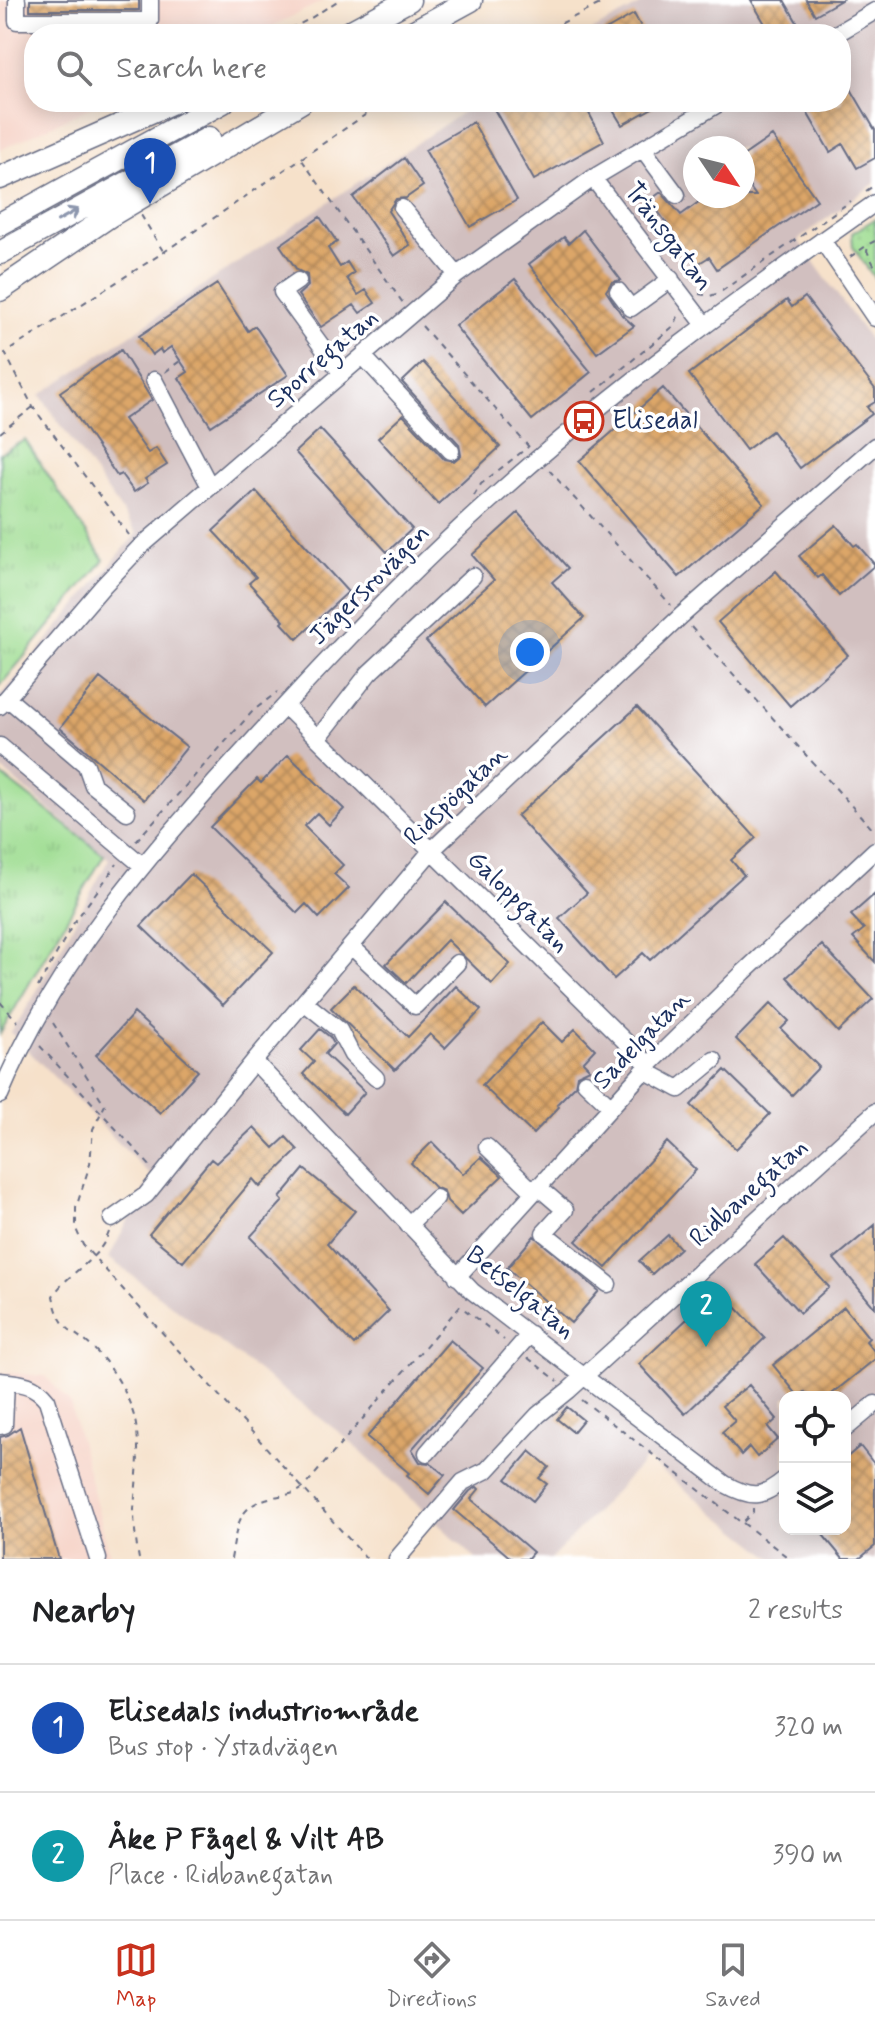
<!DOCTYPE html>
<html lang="en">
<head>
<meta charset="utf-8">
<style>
  body { margin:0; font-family:Mynerve,sans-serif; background:#f2f2f2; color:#202124 }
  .controls { position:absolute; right:24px; bottom:24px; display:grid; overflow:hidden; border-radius:16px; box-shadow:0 4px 20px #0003 }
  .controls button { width:72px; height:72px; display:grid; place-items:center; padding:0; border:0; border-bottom:2px solid #e0e0e0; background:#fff; color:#202124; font:40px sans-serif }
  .compass { position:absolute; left:683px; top:136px; width:72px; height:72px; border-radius:50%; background:#fff; box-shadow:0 4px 20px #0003; rotate:125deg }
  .you { position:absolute; left:530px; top:652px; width:28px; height:28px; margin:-20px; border:6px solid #fff; border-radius:50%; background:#1a73e8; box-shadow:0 0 0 12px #1a73e833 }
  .badge { display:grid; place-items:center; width:52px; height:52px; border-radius:50%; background:#c8321e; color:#fff; font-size:26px; font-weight:700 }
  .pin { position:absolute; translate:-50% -66px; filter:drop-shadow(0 2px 4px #0008) }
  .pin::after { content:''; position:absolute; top:42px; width:28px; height:24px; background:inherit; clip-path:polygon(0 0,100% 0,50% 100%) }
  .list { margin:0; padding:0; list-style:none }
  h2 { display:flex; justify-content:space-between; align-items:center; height:104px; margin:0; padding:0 32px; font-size:34px }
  h2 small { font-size:26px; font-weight:400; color:#757577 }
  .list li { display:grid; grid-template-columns:52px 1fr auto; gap:24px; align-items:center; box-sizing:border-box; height:128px; padding:0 32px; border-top:2px solid #e0e0e0 }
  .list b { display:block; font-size:30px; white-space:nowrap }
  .list p { margin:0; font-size:26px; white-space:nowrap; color:#757577 }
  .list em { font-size:26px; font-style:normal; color:#757577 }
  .icon { flex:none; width:44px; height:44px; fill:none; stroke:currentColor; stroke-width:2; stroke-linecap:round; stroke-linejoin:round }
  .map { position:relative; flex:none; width:875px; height:1559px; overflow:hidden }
  .search { position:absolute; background:#fff; box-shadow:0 4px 20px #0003; left:24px; right:24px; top:24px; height:88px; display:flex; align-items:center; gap:20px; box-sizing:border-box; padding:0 28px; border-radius:32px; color:#757577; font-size:30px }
  .sheet { height:360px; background:#fff }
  nav { display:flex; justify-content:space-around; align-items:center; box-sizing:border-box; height:112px; border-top:2px solid #e0e0e0; background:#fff; font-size:22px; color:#757577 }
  nav a { display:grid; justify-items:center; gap:4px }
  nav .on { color:#c8321e }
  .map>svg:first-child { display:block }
  .built { fill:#f6d1c5 }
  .industrial { fill:#d1bfbf; fill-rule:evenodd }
  .grass { fill:url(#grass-tufts); stroke:#5d8678; stroke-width:2 }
  .garden { fill:url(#garden-dots); stroke:#5d8678; stroke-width:2 }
  .building { fill:url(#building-cross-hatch) }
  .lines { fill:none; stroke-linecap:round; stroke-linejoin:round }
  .minor-casing { stroke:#686d84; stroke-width:19 }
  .highway-casing { stroke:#686d84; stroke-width:25 }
  .path { stroke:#686d84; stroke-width:2; stroke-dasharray:6 6; stroke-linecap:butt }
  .minor { stroke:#fff; stroke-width:16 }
  .highway { stroke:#fff; stroke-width:22 }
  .oneway { stroke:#8d97ae }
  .labels { text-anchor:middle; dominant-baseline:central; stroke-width:7; stroke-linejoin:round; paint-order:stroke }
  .street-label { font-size:26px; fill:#1b2f5e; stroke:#fff }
  .poi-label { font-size:26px; fill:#1b2f5e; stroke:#fff; text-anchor:start }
</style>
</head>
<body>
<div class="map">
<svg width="875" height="1559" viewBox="0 0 875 1559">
  <defs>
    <pattern id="grass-tufts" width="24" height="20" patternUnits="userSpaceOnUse" patternTransform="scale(2)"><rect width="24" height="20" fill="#9fdd92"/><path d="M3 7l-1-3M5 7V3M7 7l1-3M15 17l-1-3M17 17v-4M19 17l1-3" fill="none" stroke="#88be80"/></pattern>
    <pattern id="garden-dots" width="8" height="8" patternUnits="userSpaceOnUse" patternTransform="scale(2)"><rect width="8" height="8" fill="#9fdd92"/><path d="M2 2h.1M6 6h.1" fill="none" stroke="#88be80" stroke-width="1.8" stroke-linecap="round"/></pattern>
    <pattern id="building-cross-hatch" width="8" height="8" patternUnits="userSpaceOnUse" patternTransform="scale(2)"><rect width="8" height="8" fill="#dca668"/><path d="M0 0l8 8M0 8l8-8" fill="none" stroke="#b28859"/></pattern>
  </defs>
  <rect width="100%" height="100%" fill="#fff"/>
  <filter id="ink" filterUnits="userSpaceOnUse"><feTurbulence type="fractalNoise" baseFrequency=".0125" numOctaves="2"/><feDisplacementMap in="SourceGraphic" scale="16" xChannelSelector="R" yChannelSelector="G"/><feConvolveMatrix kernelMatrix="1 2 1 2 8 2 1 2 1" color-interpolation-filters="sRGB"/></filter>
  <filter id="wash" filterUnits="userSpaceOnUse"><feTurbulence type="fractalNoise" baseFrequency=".006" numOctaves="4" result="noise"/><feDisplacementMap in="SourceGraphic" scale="32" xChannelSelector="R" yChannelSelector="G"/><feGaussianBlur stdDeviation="1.8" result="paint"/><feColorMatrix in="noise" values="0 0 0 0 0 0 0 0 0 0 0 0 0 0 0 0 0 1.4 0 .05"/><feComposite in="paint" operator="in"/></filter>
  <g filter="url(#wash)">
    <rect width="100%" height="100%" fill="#f6e1ca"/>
    <path class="built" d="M0,0h325l-68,34h-223v68h68l-102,48z
      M0,1372l45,4 25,27 41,156h-111z"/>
    <path class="industrial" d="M649,0h226v183l-77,57 77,107v1212h-101l-128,-100 -95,100h-75l-132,-123 -235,-178 42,-82 -140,-143 22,-35 76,-139 -109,-91v-71l137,-164 -97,-138 438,-293h363v-68h-255zM695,148h48v48h-48zM785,1397h60v132h-60z"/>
    <path class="grass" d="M25,440l79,120 -104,126v-233z
      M0,774l104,81 -104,179z"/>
    <path class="garden" d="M875,219v60l-22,-32 -1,-14z"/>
    <g id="blocks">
      <path class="building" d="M30,0h109v10h-109z
        M751,0h33l14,24 -16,10h-11z
        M806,0h35l-26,15z
        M634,14l11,20h-46z
        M841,72l34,58v28l-18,10 -14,-24 -13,8 -29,-50h40z
        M490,102h93l21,39 -70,39z
        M608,102h55l-41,23z
        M473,122l44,78 -47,27 -45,-77z
        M772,136l45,64 -100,69 -8,-12 -13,8 -46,-65 11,-8 20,23 26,-19h49l-13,-18v-22z
        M404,158l19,28 -17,12 -10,1 -8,12 22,34 -16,11 -41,-59z
        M320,217l17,25 -9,6 12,19 7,-5 7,11 -7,5 11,17 8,-5 9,13 -15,10 -6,-8 -33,22 -23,-32 10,-9 -1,-11 -10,-5 -17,-25z
        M583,230l38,50 -9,2 -6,9 16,24 12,11 -37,27 -68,-89 35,-27 5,6z
        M515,279l76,93 -59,48 -77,-94z
        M217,284l31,47 7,-5 33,49 -77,51 -32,-48 9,-6 -17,-25 -9,6 -2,-4 -8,6 -13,-19z
        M805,297l70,92v13l-8,5 5,7 -72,54 -28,-37 -26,19 -57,-76 98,-74 5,7z
        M121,350l31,50 -28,19 24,34 8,-5 11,17 -22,14 3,4 -14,9 -13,-18 -4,2 -57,-84z
        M423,362l77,85 -62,57 -60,-66 25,-23 41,44 10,2 7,-6 -2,-11 -57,-62z
        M663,388l101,116 -85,73 -100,-116z
        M320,429l92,100 -25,23 -92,-100z
        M256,491l92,101 -51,47 -15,-16 2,-2 -35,-38 7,-6 -43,-46z
        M518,513l50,55 -16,14 32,36 -99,89 -59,-66 68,-61 -22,-25z
        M836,525l18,21 3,-2 18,21 -36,31 -17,-21 -4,3 -19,-22z
        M776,571l72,84 -58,51 -72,-84z
        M100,678l87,69 -43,53 -84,-72z
        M637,707l119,131 -25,22 13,15 -94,85 -7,-7 -29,26 -55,-61 28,-25 -70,-77z
        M288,755l56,54 -15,16 -12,-12 -13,13 39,39 -9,9 15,14 -30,30 -13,-14 -9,9 -87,-86 47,-48 4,4z
        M191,874l82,78 -50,53 -82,-79z
        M875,894v68l-22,-24 11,-9 -13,-14z
        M446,902l64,62 -18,20 -45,-44 -41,43 -20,-19z
        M822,945l51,54 -35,33 -51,-55z
        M354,985l54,52 48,-51 25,24 -36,38 -15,-14 -35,36 -64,-62z
        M771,1003l18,18 -8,8 38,38 -27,28 -56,-56z
        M134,1013l64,58 -38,42 -64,-58z
        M542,1022l20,20 13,-13 20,20 -12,13 7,7 -13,6 -2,11 -18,18 2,3 -26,27 -51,-49z
        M320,1029l10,8 4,7 -9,10 40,38 -20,22 -42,-40 11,-12 -13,-12z
        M725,1070l45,44 -34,35 -45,-44z
        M254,1127l20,21 12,-11 12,13 -38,37 -7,-8 -70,83 -34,-28 62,-75 5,4z
        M432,1142l31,32 18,-17 21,19 -41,39 -14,-14 -3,-10 -10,-4 -23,-24z
        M667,1142l29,28 -90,98 -30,-27z
        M304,1169l51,42 -28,33 62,67 -35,34 -104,-108 33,-36 -3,-3z
        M875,1225v83l-41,-49z
        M668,1235l12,13 -28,26 -13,-13z
        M534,1236l65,55 -28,32 -64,-55z
        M784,1238l45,49 -29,26 -45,-49z
        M719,1289l46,49 -80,76 -46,-50z
        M844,1307l25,31 -3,3 9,11v7l-47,38h-19l-4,-5 -6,5 -26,-32z
        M450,1340l33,28 -71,81 8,13 10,1 15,12 -16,19 -22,-19 2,-2 -42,-36z
        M749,1385l28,34 -9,8 10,12 -21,18 -8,-10 -8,8 -19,-23 13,-11 -13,-15z
        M567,1407l16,13 -10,12 -16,-13z
        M20,1427l39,132h-59v-122l8,-2z
        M860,1446l15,19v81l-16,13h-16l-25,-30h27v-70z
        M530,1451l19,16 -10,11 8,6 -14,17 -27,-22z
        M477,1487l2,2 -8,10 62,53 -6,7h-15l-58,-49 16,-19z"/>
    </g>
  </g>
  <g filter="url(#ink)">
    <use href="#blocks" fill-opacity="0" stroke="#686d84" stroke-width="2"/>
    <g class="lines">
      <g class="minor-casing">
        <path id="minor" d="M17,0v21h133v-21
          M836,34l39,-23
          M643,149l34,46
          M593,178l112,147
          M402,208l55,67
          M822,240l53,78
          M298,281l-16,11 60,82
          M618,291l13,17 40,-29
          M363,356l88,95
          M154,380l53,101 5,4
          M7,698l79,67 7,20 34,27
          M0,706l103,-120 36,-38 318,-273 136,-97 128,-76
          M285,706l364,359
          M319,737l50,-64 104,-97
          M0,746l143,120
          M351,946l64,60 42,-43
          M304,1002l35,28 13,25 24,23
          M254,1061l218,230 253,193c27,15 37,14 60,-5
          M644,1070l35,19 35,-29
          M585,1082l25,24
          M0,1095c56,-134 152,-245 249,-350 77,-85 159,-172 245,-248 119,-107 250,-202 381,-294
          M487,1147l46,44
          M537,1186l28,24 -21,23 64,51
          M112,1219l34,-24 108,-134 178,-211 249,-234 194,-170
          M408,1225l28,-27
          M457,1277l192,-212 95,-93 131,-122
          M0,1381c20,2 34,2 47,19l51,159
          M0,1426l4,-1 2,-43
          M845,1429l30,-25
          M427,1453l103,-119
          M397,1559l66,-77 24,-12 51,-55 31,-25 306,-278"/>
      </g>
      <g class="highway-casing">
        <path id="highway" d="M346,34l63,-34
          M409,34l62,-34
          M0,178l173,-76
          M0,224l223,-122
          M0,253l209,-115
          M0,290l111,-75 190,-113"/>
      </g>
      <path class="path" d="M461,28l8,6
        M279,34l29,-14 31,-20
        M540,34l68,-34
        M302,160l101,143
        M866,191l9,-6
        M141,215l22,36
        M875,241l-6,3 -2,7 8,16
        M850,257l19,-13
        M699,294l11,2 9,-3 132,-92
        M422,326l107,121
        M165,372l15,-11
        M594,392l81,-67 4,-12
        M0,433l33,-26
        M549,470l122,135
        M474,496l7,-12 47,-37
        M129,535l-96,-128 -28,-54 159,-101 220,-150
        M691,627l184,205
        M136,841l117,-130 24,-19
        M38,987l35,-63 44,-60
        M0,1002l18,20
        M53,1023l52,82 -12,24 -3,35 -14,44v21l7,16 284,314
        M40,1046l112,122
        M109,1232c-10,29 -40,39 -56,64 8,39 20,31 44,56 17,18 30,40 37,64 8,30 2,63 0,93 0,17 2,34 5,50
        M528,1358l30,23
        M582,1400l160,123 11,-11v-4
        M743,1523l47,36
        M231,1559c6,-31 5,-54 42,-62 11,-2 21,-2 30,-9l157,-182 44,34"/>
      <use href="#minor" class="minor"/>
      <use href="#highway" class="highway"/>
    </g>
    <defs><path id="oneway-shaft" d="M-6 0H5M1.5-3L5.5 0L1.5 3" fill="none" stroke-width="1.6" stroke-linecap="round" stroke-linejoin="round" transform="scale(2)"/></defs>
    <use class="oneway" href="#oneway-shaft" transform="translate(68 215) rotate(-29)"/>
  </g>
  <defs>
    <g id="bus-ring" transform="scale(2)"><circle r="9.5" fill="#fff" stroke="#c8321e" stroke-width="1.5"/><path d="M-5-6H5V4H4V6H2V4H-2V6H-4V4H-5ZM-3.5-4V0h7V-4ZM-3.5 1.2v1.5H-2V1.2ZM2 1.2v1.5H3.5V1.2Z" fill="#c8321e"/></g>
  </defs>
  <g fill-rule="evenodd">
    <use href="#bus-ring" x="584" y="421"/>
  </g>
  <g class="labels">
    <g class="street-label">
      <text transform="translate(668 237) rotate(53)">Tränsgatan</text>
      <text transform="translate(323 359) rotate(-41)">Sporregatan</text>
      <text transform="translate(370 585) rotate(-45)">Jägersrovägen</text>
      <text transform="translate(456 796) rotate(-44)">Ridspögatan</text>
      <text transform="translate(518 902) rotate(45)">Galoppgatan</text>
      <text transform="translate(642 1040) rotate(-46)">Sadelgatan</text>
      <text transform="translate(749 1193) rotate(-42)">Ridbanegatan</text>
      <text transform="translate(520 1293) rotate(39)">Betselgatan</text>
    </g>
    <g class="poi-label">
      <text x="612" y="421">Elisedal</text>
    </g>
  </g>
</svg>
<div class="controls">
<button><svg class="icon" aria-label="locate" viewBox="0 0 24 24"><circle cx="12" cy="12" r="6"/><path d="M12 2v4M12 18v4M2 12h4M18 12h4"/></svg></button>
<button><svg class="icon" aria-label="layers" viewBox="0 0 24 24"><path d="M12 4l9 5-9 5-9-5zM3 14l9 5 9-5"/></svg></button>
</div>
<svg class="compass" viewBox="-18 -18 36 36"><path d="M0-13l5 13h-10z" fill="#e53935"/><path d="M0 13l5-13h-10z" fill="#757577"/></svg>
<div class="you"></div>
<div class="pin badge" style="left:150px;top:204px;background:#1a4fb4">1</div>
<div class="pin badge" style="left:706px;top:1347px;background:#0f9aa8">2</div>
<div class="search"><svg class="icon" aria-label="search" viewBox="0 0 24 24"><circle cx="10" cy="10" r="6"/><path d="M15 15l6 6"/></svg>Search here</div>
</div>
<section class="sheet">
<h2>Nearby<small>2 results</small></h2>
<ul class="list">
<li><span class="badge" style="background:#1a4fb4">1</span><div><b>Elisedals industriområde</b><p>Bus stop · Ystadvägen</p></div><em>320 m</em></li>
<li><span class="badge" style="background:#0f9aa8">2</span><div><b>Åke P Fågel &amp; Vilt AB</b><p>Place · Ridbanegatan</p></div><em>390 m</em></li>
</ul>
</section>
<nav>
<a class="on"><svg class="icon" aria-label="map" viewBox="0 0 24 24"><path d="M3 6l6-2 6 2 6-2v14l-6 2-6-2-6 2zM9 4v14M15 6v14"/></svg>Map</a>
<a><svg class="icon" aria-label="directions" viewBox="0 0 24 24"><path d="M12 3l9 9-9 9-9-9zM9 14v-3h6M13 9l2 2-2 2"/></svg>Directions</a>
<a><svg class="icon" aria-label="saved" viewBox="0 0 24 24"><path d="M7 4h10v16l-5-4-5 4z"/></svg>Saved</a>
</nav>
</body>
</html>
